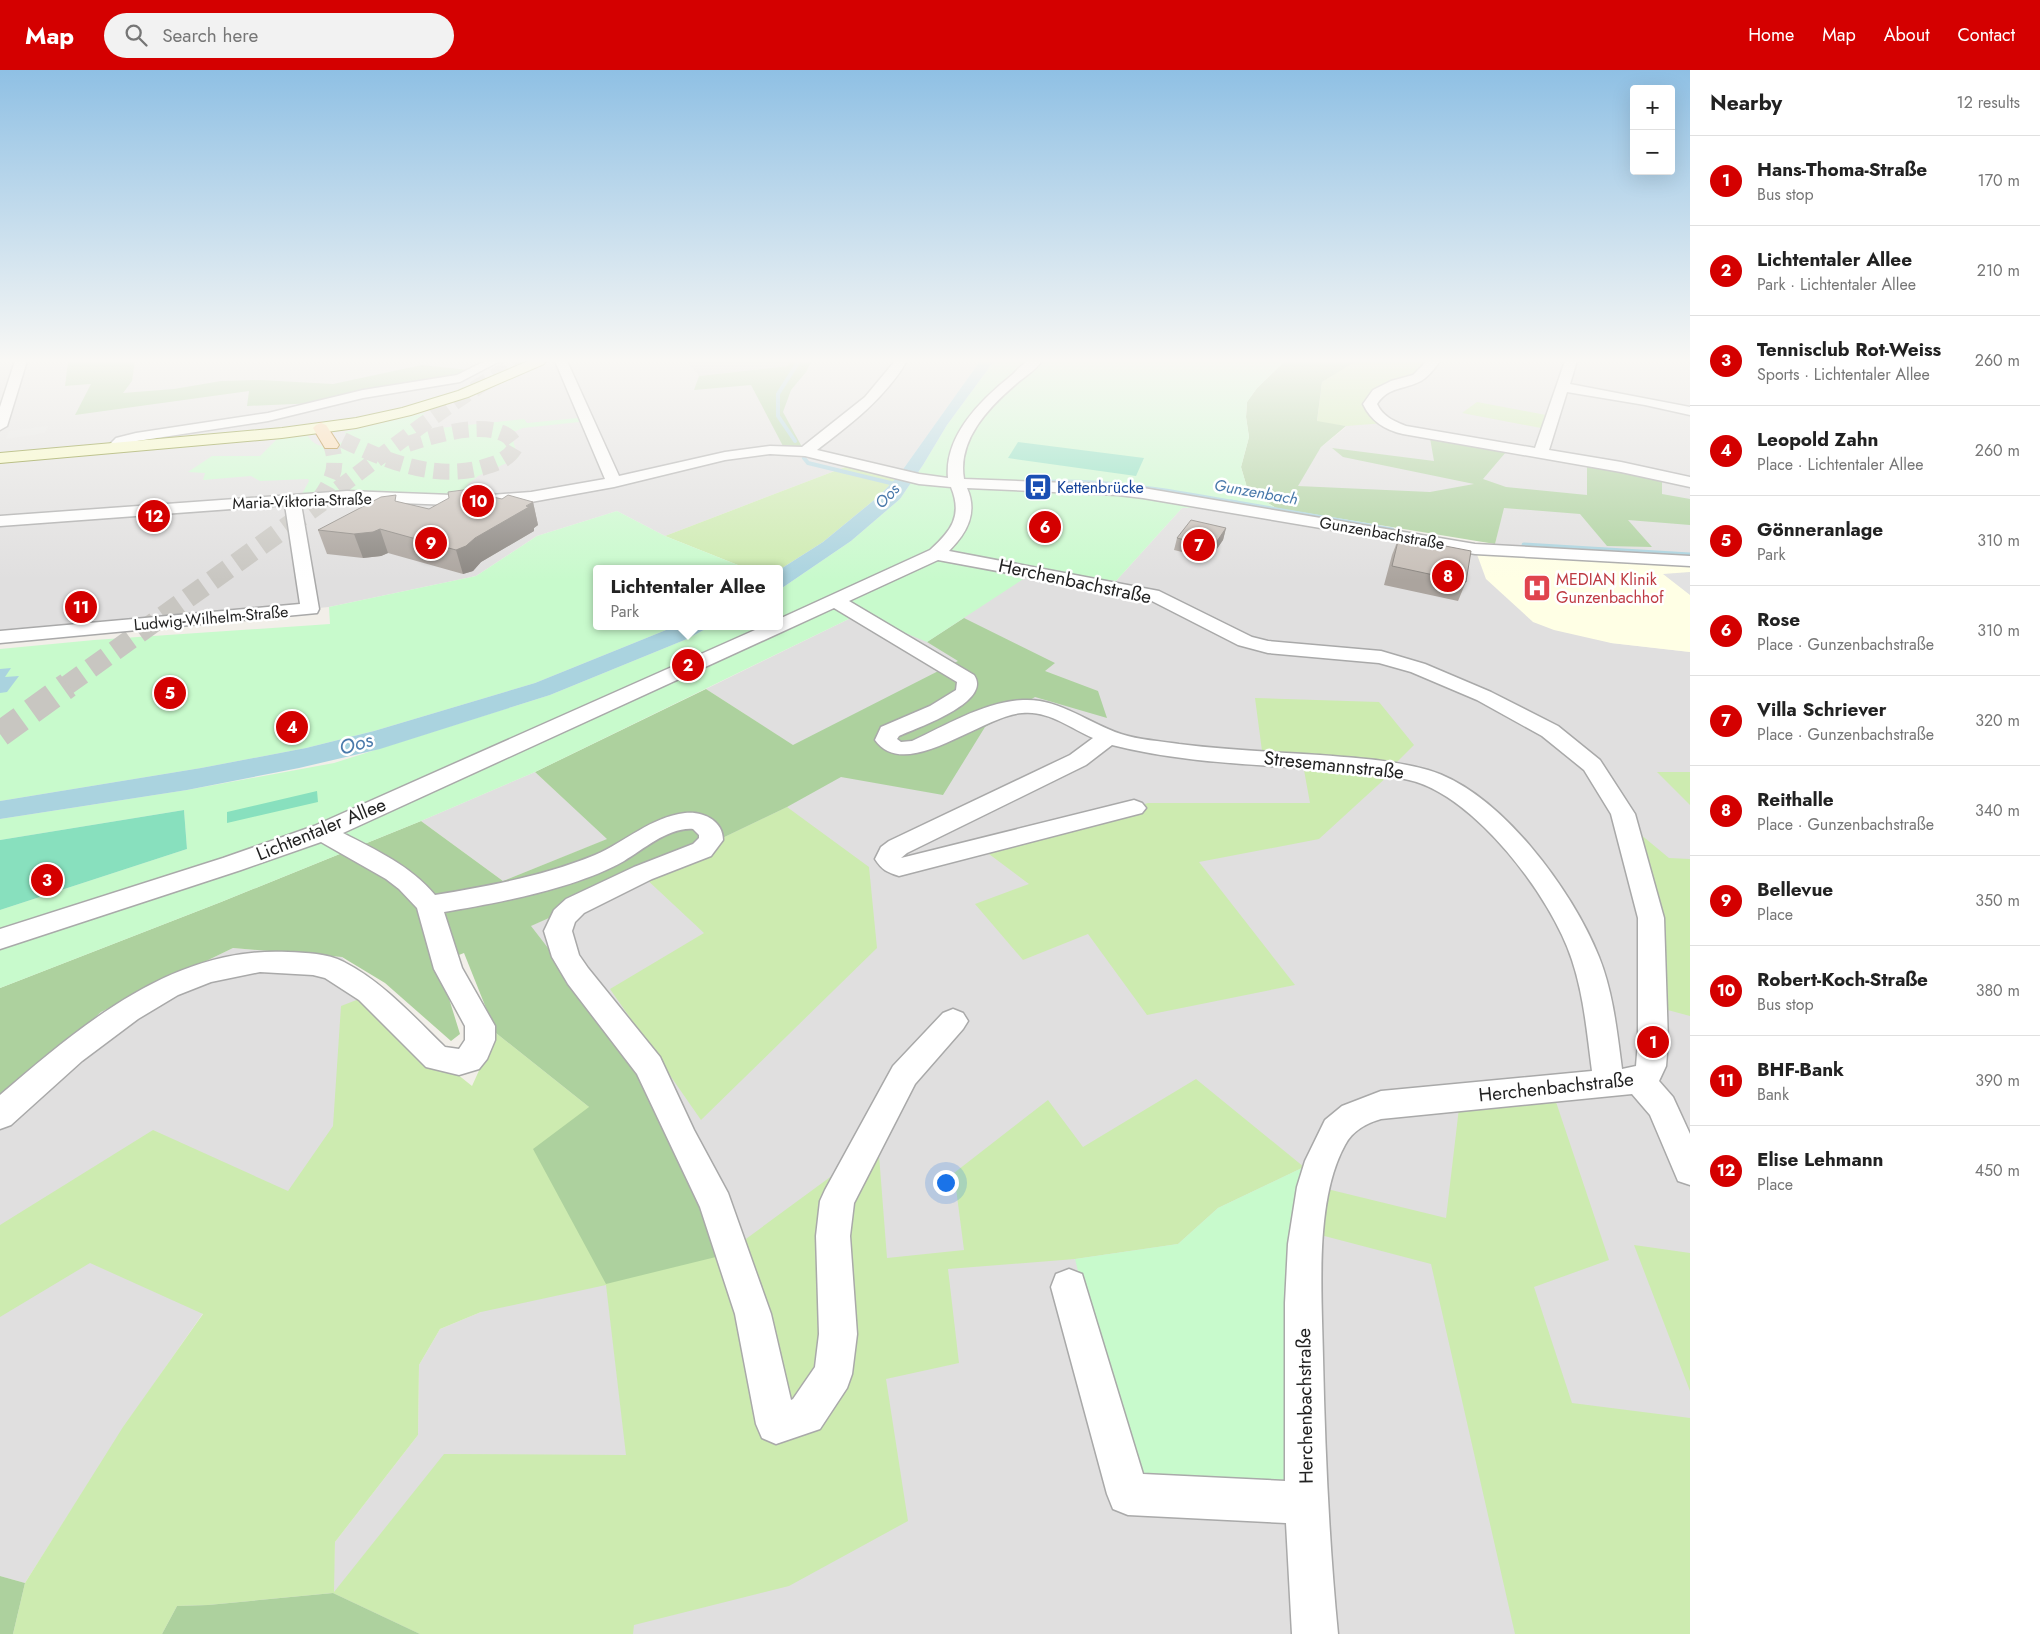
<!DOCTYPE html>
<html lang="en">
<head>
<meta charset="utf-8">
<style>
  body { margin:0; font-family:Jost,sans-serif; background:#f2f2f2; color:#222 }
  .controls { position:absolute; right:15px; top:15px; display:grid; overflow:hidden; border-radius:5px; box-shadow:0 5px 20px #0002 }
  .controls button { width:45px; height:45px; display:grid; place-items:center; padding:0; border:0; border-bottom:1px solid #e0e0e0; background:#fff; color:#222; font:25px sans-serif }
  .you { position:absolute; left:945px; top:1112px; width:18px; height:18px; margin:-12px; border:4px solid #fff; border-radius:50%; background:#1a73e8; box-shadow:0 0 0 8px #1a73e833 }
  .badge { display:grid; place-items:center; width:32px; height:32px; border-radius:50%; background:#d40000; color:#fff; font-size:16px; font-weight:700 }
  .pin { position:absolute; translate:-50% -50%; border:2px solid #fff; box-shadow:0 1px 5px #0006 }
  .popup { position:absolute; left:593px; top:495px; width:190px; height:65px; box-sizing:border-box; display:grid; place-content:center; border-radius:5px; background:#fff; filter:drop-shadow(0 1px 4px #0005); font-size:16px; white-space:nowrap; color:#767676 }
  .popup b { font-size:19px; color:#222 }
  .popup::after { content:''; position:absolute; left:50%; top:100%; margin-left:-10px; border:10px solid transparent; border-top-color:#fff }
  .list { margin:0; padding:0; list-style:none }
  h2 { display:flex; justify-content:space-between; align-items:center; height:65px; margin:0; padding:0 20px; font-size:21px }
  h2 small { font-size:16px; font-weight:400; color:#767676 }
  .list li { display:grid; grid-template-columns:32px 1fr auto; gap:15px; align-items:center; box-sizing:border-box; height:90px; padding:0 20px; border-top:1px solid #e0e0e0 }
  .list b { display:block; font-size:19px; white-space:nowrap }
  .list p { margin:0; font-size:16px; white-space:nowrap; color:#767676 }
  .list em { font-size:16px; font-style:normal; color:#767676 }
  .icon { flex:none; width:28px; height:28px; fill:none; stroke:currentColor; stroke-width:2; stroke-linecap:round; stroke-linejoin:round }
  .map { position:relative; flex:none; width:1690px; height:1564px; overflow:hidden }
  header { display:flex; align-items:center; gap:30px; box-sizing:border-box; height:70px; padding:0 25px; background:#d40000; color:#fff }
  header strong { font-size:24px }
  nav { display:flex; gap:28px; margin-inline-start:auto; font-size:18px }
  .search { width:350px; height:45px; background:#f2f2f2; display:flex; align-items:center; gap:12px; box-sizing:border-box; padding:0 18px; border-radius:28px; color:#767676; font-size:19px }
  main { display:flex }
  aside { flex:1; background:#fff }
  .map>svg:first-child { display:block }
  .residential { fill:#e0dfdf }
  .education { fill:#ffffe5 }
  .religious { fill:#d0d0d0 }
  .grass { fill:#cdebb0; fill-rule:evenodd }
  .forest { fill:#add19e }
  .park { fill:#c8facc }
  .pitch { fill:#88e0be }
  .parking { fill:#e2e2e2 }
  .water { fill:#aad3df }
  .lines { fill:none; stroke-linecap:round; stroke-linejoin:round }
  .stream-far1 { stroke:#aad3df; stroke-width:4 }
  .stream { stroke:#aad3df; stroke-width:5 }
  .primary-tunnel-far2 { stroke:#c8c6c1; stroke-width:16; stroke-dasharray:16 8; stroke-linecap:butt }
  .primary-tunnel-far1 { stroke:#c8c6c1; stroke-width:20; stroke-dasharray:20 10; stroke-linecap:butt }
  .primary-tunnel { stroke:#c8c6c1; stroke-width:26; stroke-dasharray:26 13; stroke-linecap:butt }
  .street-casing { stroke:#a9a9a9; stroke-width:3 }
  .secondary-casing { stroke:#707d05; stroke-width:2 }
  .primary-casing { stroke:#a06b00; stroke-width:2 }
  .street { fill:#fff; fill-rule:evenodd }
  .secondary { fill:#f7fabf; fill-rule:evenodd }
  .primary { fill:#fcd6a4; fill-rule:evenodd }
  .wall { fill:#aba49e }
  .shaded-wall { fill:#8b8681 }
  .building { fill:#c7bfb8; stroke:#8b8681 }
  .labels { text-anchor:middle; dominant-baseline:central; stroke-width:5; stroke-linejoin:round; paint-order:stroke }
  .far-transit-label { font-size:16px; fill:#164399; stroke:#fff; text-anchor:start }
  .far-water-label { font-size:16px; font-style:italic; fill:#4a7aab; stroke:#fff }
  .far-street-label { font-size:16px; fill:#222; stroke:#fff }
  .far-health-label { font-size:16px; fill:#be3a42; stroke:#fff; text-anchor:start }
  .street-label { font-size:19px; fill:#222; stroke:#fff }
  .water-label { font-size:20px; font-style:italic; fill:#4a7aab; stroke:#fff }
</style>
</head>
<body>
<header>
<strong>Map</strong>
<div class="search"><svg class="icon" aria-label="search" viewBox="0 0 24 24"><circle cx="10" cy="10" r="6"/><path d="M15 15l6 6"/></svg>Search here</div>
<nav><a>Home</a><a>Map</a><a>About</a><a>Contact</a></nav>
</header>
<main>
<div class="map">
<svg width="1690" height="1564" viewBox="0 0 1690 1564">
  <rect width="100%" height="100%" fill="#f2efe9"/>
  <path class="residential" d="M0,291h68l-3,25 67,-5 3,-20h551l13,15 89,-10 1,-5h191l-81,114 -46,-11 -188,72 -48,-25 -80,25 -61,40 -147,31 -329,32z
    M1350,291h340v200l-170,-9 -25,-8 8,-36 -206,-22 24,-39 25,-20 8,-65z
    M1223,436l252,43 136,94 79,9v982h-1270l-87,-41 2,-51 83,-107 1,-70 21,-36 41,-17 160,-244 -111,-142 113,-50 134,-141 -71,-46 153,-75 178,-44 79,11 66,-73z
    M535,702l73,67 -105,42 -82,-60z
    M233,878l109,9 30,37 65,64 35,29 -184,104 -164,236 -99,156 -25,-7v-472l101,-92z"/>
  <path class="education" d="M1475,479l215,12v91l-79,-9 -57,-13 -21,-8 -47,-43z"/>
  <path class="religious" d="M686,291h103l-1,5 -89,10z"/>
  <path class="grass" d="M1356,291h78l-17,17 -21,6 -26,20 16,19 -40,3 -29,-4 5,-40z
    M1477,332l69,13 -5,13 -79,-15z
    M853,394l46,11 -20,21 -56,46 -44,28 -31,-1 -83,-33z
    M1255,628l124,4 35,43 -17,17 -135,-11z
    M1304,700l85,5 -70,64 -120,23 96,123 -148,30 -59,-81 -65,26 -48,-56 54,-20 -44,-33 163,-48h162z
    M1657,702h33v33z
    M787,737l82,60 8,81 -176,172 -91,-131 94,-56 -61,-57z
    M1634,759l35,29 21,1v157l-26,-7z
    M372,924l65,64 35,28 24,-53 93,74 135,148 154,-113 9,116 77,-8 -10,-77 94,-73 35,47 113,-68 108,88 -86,41 -40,36 -103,15 -127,10 11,94 -73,16 22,142 -119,65 -155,39 -1,9h-213l-87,-41 -125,12 -31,1 -15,28h-149l12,-51 98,-156 80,-113 -113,-51 -90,54v-92l153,-95 135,61 45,-65 8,-120zM606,1215l20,170 -182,-1 -110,138 1,-50 83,-107 1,-70 21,-36 41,-17z
    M1553,1023l56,167 -75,27 38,116 118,15v216h-175l-84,-370 -118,-31 10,-45 123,30 13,-110z
    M1634,1175l56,8v138z"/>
  <path class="forest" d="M68,291h67l-3,20 -9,12 51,-4 47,-8 39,-1 73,4 89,-19 47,5 -14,7 -137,26 -71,3 2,-15 -174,24 16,-31 -26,2z
    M789,291h23l-6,11 -15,18 -8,22 19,35 -18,1 -33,-63 -57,5 5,-14 89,-10z
    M1285,291l70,1 -33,20 -5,39 29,5 -25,21 -23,39 132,6 44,-8 -131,-27 -11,-9 102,13 -4,-23 76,14 -23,27 23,8 81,8v-30l75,15v14l28,5v26l-62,-5 24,27 -45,-1 -27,-32 -76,-6 -9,36 -219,-36 -28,-17 -7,-24 8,-30 -3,-20 1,-15 10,-14z
    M964,548l91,45 -10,8 53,20 9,27 -72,-21 -50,30 -42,68 -102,-18 -54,30 -144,69 -112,50 110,142 83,187 -118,29 -73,-135 56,-42 -93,-74 -32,-80 -26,10 22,71 -9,7 -66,-58 -43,-26 -109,-9 -132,64 -101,92v-116l221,-86 200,-81 82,60 104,-42 -72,-67 171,-83 87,56 165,-84 -31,-19z
    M0,1506l25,7 -12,51h-13z
    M333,1523l87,41h-258l15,-28 31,-1z"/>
  <path class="park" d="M994,291h291l-28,27 -10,14 -1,15 3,20 -8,30 7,24 28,17 -53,-2 -41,2 -66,73 -79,-11 -110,72 -68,-28 -324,158 -114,49 -200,81 -221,86v-78l187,-61 -3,-39 -184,30v-21l187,-29 147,-27 216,-68 137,-56 24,-13h68v-36l72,-49 49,-42 23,-34 24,-40z
    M425,343l-7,8 1,4 11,4 94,-10 3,4 51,-5 1,4 -56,6 -12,5 7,25 -40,18 -10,8 -6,15 -137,-6 -23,1 7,-13 -1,-2 -48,2 -9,-5 -48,4 2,-7 -17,-1 24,-16h48l17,-17 31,-3c8,14 26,13 38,3l-1,-7z
    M617,441l48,25 83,33h-151v57h79l-141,57 -161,48 -68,17 -105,20 -201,33v-152l94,-9 236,-16 -1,-17 147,-31 61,-40z
    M1304,1097l-7,330 -165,-8 -57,-230 103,-15 40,-36z"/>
  <path class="pitch" d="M1018,372l126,16 -8,18 -128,-18z
    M317,721l1,11 -91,21v-11z
    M184,740l3,39 -187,61v-70z"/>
  <path class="parking" d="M48,356l-3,7 -39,6 3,-8z
    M1690,502v23l-27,-21z"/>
  <path class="water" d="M980,291h14l-47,64 -24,40 -23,34 -49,42 -72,49v-20l44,-28 56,-46 20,-21z
    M676,556h35l-24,13 -137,56 -170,54 -81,19 -112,22 -187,29v-18l201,-33 105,-20 68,-17 161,-48z
    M11,598l-6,9 14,-1 -12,16 -7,1v-24z"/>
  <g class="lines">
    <path class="stream-far1" d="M795,371l-17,-25v-22l21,-33
      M804,388l4,5 91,22
      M1040,412c67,-3 132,9 198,21"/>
    <path class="stream" d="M1231,432l161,28
      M1524,475l166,10"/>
    <path class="primary-tunnel-far2" d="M343,370c43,21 90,40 138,28 14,-4 28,-8 35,-22 -2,-3 -5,-7 -7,-9 -23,-18 -77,-1 -101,7
      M319,429c13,-17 20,-33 12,-54
      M319,433c66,-49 130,-103 203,-142"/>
    <path class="primary-tunnel-far1" d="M66,616l255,-184"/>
    <path class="primary-tunnel" d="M0,664l68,-49"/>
    <g class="street-casing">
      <path id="street" d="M15,291h12l-20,65 -7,4v-23z
        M485,291h15l-40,21 -97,16 -95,23 -131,20c-11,3 -19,13 -29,10l-2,-3 10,-10 20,-5 132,-20 95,-23 94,-15z
        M555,291h12l52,115 106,-24 45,-6 32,1 63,-50 30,-36h12c-22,37 -56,63 -90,89l102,24 29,4c-4,-43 34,-79 64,-103 5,-5 12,-13 18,-14 4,-1 8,0 12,0 -6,9 -18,16 -26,23 -27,23 -59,56 -52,95l154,6 25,3 332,56 215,12v10l-215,-12 -332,-56 -25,-3 -151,-7c11,25 0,45 -18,63l210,40 93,46 16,4 113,10 44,13 66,28 67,34 42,34 35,54 29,104 4,124 -2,24 -7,15 14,16 17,37v51l-12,-4 -28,-66 -18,-21 -251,25c-14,4 -29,12 -36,26 -31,56 -23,150 -22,213 2,92 6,184 15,276h-46l-6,-111 -158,-8 -15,-6 -6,-15 -56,-207 5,-13 13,-5 13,5 61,200 142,7v-178l3,-59 9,-57 8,-26 20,-41 17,-14 39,-15 211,-20c-5,-37 -8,-75 -20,-111 -20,-62 -97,-165 -163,-180 -30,-7 -63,-9 -94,-11 -67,-5 -137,-7 -203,-24l-26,20 -179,88 -6,5 233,-58 8,3 4,5 -4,5 -243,63c-12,-4 -17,-6 -24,-17l6,-12 8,-6 181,-86 23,-17c-23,-10 -45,-28 -71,-25 -41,3 -117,70 -147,27l6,-13 49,-21 26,-16 1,-8 -123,-74 -491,225c33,17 68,33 92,62 54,-9 109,-19 160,-40 30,-13 56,-38 90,-42 17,-2 38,7 38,27l-12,16 -59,23 -68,34 -9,9 -3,9 7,24 9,13 72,89 34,73 34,63 43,121 20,86 2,-1 22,-32 4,-33 -3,-98 4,-35 5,-11 68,-124 50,-53 10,-4 10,4 5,8 -5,8 -48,55 -61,119 -4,33 7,98 -5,40 -5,14 -27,41 -44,15 -14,-6 -6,-14 -21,-110 -35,-107 -63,-133 -69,-90 -16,-27 -8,-26 10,-21 12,-11 68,-32 59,-23 6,-6v-3l-6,-6c-24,-2 -49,20 -69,32 -47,27 -126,42 -180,51l18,56 33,58v14l-8,19 -8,10 -20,6 -33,-8 -67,-67 -34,-22 -12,-3 -53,-3 -49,10 -33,13 -40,24 -56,42 -71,64 -11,4v-34c82,-70 173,-149 288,-143 18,1 39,1 56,10 39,20 70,55 101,85l14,2 6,-9v-14l-31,-57 -17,-61 -18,-19 -13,-10 -65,-37 -80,28 -241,79v-20l223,-71 91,-32 450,-200h15v-7l151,-69c21,-19 33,-34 21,-63l-32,-3 -114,-28 -35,-2 -45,6 -111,27 -83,15 -53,4 -131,-5 -46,3 18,105 -2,4 -317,30v-12l300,-27 -15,-99 -285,21v-10l347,-25 131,5 53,-4 74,-13zM938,490l210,39 90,46 30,8 111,10 32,9 66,28 65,36 42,34 27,44 27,104v124l-2,24 -14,3c-5,-38 -9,-77 -23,-112 -26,-66 -99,-166 -171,-187 -35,-10 -72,-12 -108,-15 -47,-3 -94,-5 -141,-11 -19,-3 -40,-4 -58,-10 -33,-11 -62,-36 -98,-34 -39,2 -76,25 -111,41l-11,1 -4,-3 2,-3c18,-8 94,-34 75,-61l-125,-74z
        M1427,291h13c-4,6 -12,16 -19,20 -17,9 -32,5 -44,23 6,13 17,17 29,22l129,22 30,-87h12l-7,23 120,23v8l-45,-10 -78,-13 -18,58 72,12 69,15v10l-69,-15 -218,-38c-18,-4 -32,-13 -40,-30l10,-14 18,-9 22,-6z"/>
    </g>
    <g class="secondary-casing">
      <path id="secondary" d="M528,291h18l-2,3 -76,33 -57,18 -55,13 -74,10 -282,25v-10l282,-25 74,-10 46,-10 56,-17z"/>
    </g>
    <g class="primary-casing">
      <path id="primary" d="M321,353l5,2 13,20 -2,3h-12l-12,-20 3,-3z"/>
    </g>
    <use href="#street" class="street"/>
    <use href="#secondary" class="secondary"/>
    <use href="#primary" class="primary"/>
  </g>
  <path class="wall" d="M480,424l22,5 31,3 5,23 -4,3v3l-53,31 -8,9 -10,3 -75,-21 -7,3 -18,2 -36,-4 -9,-24 80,-28 31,7z
    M1226,458l-3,12 -13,19 -36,-9 3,-12z
    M1399,467l67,45 -8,19 -74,-16 8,-30z"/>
  <path class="shaded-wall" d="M533,432l5,23 -4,3v3l-53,31 -8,9 -10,3 -7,-24z
    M1226,458l-3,12 -13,19 3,-12z
    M380,459l8,24 -7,3 -18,2 -9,-24z"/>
  <path class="building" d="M478,418l1,6 23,5 6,-4 25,7 -7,4 3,1 -54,31 -9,8 -10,4 -76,-21 -7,3 -19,2 -36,-4 63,-33 15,-2 -1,6 34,8 20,-11 -1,-6z
    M1191,450l35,8 -13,19 -36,-9z
    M1399,467l72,14 -5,31 -74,-16z"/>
  <linearGradient id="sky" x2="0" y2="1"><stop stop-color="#8fc0e4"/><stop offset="0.57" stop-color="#f9f8f5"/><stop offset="1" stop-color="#f9f8f5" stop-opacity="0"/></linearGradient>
  <rect width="1690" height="510" fill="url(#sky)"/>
  <defs>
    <g id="bus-square" transform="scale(1.4375)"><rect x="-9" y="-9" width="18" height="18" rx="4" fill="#1a4fb4" stroke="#fff"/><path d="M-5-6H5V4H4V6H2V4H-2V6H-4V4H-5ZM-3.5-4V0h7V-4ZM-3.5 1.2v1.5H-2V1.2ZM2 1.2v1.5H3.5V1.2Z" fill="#fff"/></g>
    <g id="hospital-square" transform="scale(1.4375)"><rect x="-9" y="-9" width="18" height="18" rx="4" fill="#e0444e" stroke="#fff"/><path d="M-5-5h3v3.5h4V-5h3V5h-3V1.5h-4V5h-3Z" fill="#fff"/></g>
  </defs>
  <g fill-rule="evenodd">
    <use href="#bus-square" x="1038" y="417"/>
    <use href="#hospital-square" x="1537" y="518"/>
  </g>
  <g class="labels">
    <g class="far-transit-label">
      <text x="1057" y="417">Kettenbrücke</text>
    </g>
    <g class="far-water-label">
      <text transform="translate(1256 422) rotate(10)">Gunzenbach</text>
      <text transform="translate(887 426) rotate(-47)">Oos</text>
    </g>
    <g class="far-street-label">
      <text transform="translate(302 431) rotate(-2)">Maria-Viktoria-Straße</text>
      <text transform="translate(1382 463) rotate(10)">Gunzenbachstraße</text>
      <text transform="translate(211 548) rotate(-5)">Ludwig-Wilhelm-Straße</text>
    </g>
    <g class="far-health-label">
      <text x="1556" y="509">MEDIAN Klinik<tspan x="1556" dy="18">Gunzenbachhof</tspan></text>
    </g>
    <g class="street-label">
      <text transform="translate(1075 511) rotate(12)">Herchenbachstraße</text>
      <text transform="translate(1334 695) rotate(6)">Stresemannstraße</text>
      <text transform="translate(321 759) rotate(-22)">Lichtentaler Allee</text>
      <text transform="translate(1556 1017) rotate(-6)">Herchenbachstraße</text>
      <text transform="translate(1305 1336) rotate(-91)">Herchenbachstraße</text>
    </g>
    <g class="water-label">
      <text transform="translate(356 674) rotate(-16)">Oos</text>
    </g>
  </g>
</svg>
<div class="controls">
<button>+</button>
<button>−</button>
</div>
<div class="you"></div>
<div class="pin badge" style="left:1653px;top:972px">1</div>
<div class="pin badge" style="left:688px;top:595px">2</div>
<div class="popup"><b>Lichtentaler Allee</b>Park</div>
<div class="pin badge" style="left:47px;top:810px">3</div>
<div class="pin badge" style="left:292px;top:657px">4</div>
<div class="pin badge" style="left:170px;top:623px">5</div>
<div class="pin badge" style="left:1045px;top:457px">6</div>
<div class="pin badge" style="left:1199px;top:475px">7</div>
<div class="pin badge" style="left:1448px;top:506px">8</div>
<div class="pin badge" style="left:431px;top:473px">9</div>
<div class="pin badge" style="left:478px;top:431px">10</div>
<div class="pin badge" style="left:81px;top:537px">11</div>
<div class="pin badge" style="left:154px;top:446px">12</div>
</div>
<aside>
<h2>Nearby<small>12 results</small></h2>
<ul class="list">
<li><span class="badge">1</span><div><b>Hans-Thoma-Straße</b><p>Bus stop</p></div><em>170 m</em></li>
<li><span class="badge">2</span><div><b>Lichtentaler Allee</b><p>Park · Lichtentaler Allee</p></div><em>210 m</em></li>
<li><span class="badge">3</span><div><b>Tennisclub Rot-Weiss</b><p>Sports · Lichtentaler Allee</p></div><em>260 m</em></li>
<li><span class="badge">4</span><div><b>Leopold Zahn</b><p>Place · Lichtentaler Allee</p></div><em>260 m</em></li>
<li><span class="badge">5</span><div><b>Gönneranlage</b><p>Park</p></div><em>310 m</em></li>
<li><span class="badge">6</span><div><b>Rose</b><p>Place · Gunzenbachstraße</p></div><em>310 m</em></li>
<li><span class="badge">7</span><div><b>Villa Schriever</b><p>Place · Gunzenbachstraße</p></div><em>320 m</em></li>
<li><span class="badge">8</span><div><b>Reithalle</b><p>Place · Gunzenbachstraße</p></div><em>340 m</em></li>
<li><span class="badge">9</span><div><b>Bellevue</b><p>Place</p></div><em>350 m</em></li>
<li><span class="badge">10</span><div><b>Robert-Koch-Straße</b><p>Bus stop</p></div><em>380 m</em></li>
<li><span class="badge">11</span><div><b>BHF-Bank</b><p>Bank</p></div><em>390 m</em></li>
<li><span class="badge">12</span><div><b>Elise Lehmann</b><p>Place</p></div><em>450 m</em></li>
</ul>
</aside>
</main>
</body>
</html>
